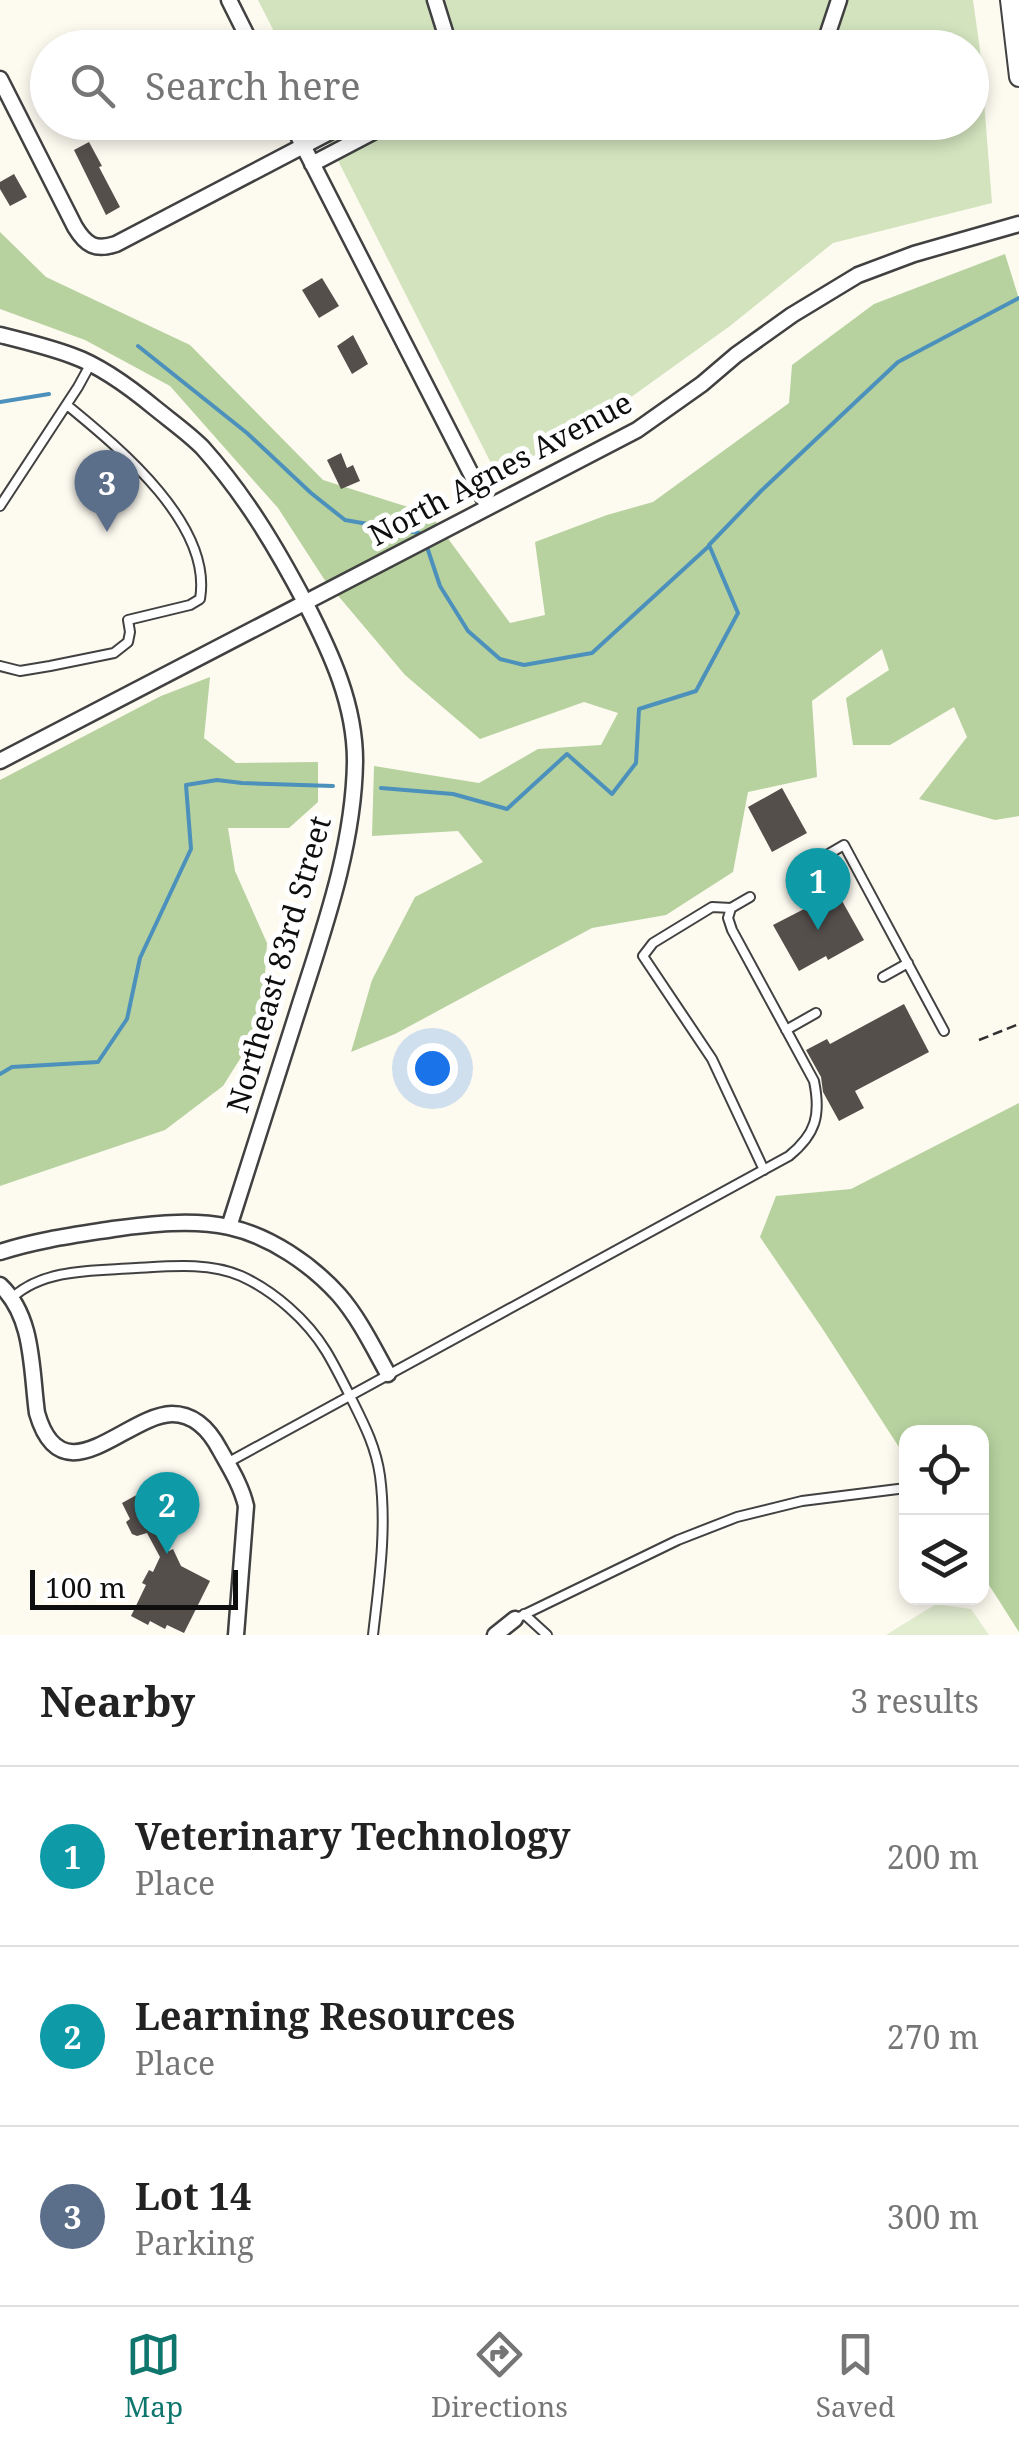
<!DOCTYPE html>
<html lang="en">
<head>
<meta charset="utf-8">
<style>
  body { margin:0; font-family:"Noto Serif",serif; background:#f2f2f2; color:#222 }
  .controls { position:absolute; right:30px; bottom:30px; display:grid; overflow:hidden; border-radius:20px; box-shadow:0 5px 15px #0003 }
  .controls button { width:90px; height:90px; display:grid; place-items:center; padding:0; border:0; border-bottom:2px solid #e0e0e0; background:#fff; color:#222; font:50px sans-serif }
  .scale { position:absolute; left:30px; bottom:25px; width:208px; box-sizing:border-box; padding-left:10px; border:5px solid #0e0e0e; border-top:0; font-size:28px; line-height:35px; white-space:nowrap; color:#0e0e0e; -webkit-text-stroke:8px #fff; paint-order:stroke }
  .you { position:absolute; left:432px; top:1068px; width:35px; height:35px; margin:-25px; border:8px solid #fff; border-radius:50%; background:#1a73e8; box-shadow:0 0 0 15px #1a73e833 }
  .badge { display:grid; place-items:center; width:65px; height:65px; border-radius:50%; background:#0f766e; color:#fff; font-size:32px; font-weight:700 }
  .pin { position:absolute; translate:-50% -82px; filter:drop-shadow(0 2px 5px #0008) }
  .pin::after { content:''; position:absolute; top:52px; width:35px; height:30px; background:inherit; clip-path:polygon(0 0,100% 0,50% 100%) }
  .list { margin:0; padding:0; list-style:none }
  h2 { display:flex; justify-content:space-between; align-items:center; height:130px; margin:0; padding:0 40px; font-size:42px }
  h2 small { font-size:32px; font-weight:400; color:#767676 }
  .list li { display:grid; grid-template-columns:65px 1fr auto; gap:30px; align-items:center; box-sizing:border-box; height:180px; padding:0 40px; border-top:2px solid #e0e0e0 }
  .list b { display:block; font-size:38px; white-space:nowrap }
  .list p { margin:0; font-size:32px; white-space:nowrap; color:#767676 }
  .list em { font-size:32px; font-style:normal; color:#767676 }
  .icon { flex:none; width:55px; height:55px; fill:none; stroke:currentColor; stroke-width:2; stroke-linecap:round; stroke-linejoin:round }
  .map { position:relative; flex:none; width:1019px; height:1635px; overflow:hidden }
  .search { position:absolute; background:#fff; box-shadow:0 5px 15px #0003; left:30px; right:30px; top:30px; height:110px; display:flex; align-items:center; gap:25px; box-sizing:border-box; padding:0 35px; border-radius:55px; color:#767676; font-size:38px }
  .sheet { height:670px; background:#fff }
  nav { display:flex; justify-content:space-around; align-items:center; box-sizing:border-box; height:140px; border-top:2px solid #e0e0e0; background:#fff; font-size:28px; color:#767676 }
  nav a { display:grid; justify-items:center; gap:5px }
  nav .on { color:#0f766e }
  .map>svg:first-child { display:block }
  .green { fill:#d2e3be }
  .forest { fill:#b7d29f }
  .pitch { fill:#e2eccf }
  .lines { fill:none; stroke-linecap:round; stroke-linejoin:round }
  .stream { stroke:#4c90bc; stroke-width:4 }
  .building { fill:#554f4c }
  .service-casing { stroke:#414141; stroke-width:12 }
  .minor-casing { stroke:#414141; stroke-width:19 }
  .tertiary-casing { stroke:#414141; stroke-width:22 }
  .path { stroke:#303030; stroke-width:2.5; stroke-dasharray:10 5; stroke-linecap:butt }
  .service { stroke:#fff; stroke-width:8 }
  .minor { stroke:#fff; stroke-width:14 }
  .tertiary { stroke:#fff; stroke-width:18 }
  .labels { text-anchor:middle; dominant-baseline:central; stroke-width:10; stroke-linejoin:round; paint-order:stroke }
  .street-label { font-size:30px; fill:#0e0e0e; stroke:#fff }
</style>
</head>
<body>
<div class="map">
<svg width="1019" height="1635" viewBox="0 0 1019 1635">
  <rect width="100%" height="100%" fill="#fdfaf0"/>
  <path class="green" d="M258,0h715l7,50 12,153 -159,40 -103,83 -110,79 -122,72 -179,-354 653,-1v-74l-690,-1z"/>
  <path class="forest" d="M0,232l46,45 144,68 133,135 107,34 80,109 35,-8 -10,-73 72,-27 46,-13 136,-99 3,-38 82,-61 131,-50 14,45v517l-24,4 -76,-21 48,-62 -13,-30 -64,38h-37l-7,-47 43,-28 -7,-21 -70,52 5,76 -69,15 -15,80 -67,43 -74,13 -197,106 -44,18 21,-72 43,-83 68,-35 -25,-31 -86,5 2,-70 105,17 59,-34 63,-4 17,-32 -34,-11 -104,37 -75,-64 -81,-96 -46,-71 -108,-122 -85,-46 -85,-31z
    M210,677l-6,61 32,25 82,-1v40l-29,26h-61l7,43 32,72 -5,81 -39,62 -58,44 -165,56v-406l161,-84z
    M1019,1103v529l-37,-58v-142h-76v26l-84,-130 -62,-91 16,-41 75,-7z"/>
  <path class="pitch" d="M936,1604l35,5 18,26h-103z"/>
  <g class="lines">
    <path class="stream" d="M138,346l109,87 64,60 34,27 74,13
      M0,402l49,-8
      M428,550l12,36 28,45 32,28 24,6 68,-12 117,-107
      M381,788l72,6 54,15 60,-55 45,40 24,-31 3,-54 57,-18 42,-78 -29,-68 52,-54 137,-129 121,-64
      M0,1074l12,-7 86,-5 29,-43 13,-61 51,-109 -5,-64 31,-5 25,3 91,3"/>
  </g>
  <path class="building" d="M89,142l13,24 -3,1 21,40 -14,8 -32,-65z
    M14,174l13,23 -17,9 -10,-17v-7z
    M322,278l17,28 -20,12 -17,-28z
    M353,335l15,29 -16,10 -15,-28z
    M341,453l6,15 6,-3 7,16 -19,8 -14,-29z
    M782,788l25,45 -35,19 -24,-45z
    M837,892l27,48 -36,20 -2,-4 -27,15 -26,-46z
    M904,1004l25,48 -74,39 9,17 -25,13 -16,-29 -2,-15 -15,-27 21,-11 3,5z
    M169,1477l17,34 -30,16 13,24 4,-2 8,17 29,15 -26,52 -17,-8 -2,4 -15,-8 -2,4 -17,-9 15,-31 -4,-2 7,-13 4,2 7,-15 -13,-24 -10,3 -5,-2 -6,-12 4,-3 -8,-16z"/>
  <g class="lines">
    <g class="service-casing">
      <path id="service" d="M0,506l78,-119 12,-22
        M0,666l20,5 30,-5 64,-13 14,-11 2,-10 -2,-12 62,-15 10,-6c13,-75 -82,-152 -133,-194
        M820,859l24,-14 100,186
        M731,908l-19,-1 -59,36 -10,13 69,103 52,111
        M883,977l25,-14
        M786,1030l30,-17
        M13,1297c32,-29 83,-26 123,-29 35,-2 73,-6 105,8 33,15 66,44 85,75 9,15 17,31 25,47 13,26 25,49 29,78 7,53 -1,106 -7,159
        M227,1463l562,-307c27,-22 32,-41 25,-75l-82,-151 -4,-12 3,-10 19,-11
        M524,1614l23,21
        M515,1619l163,-79 59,-23 65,-16 104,-13"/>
    </g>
    <g class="minor-casing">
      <path id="minor" d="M229,0l24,48
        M435,0l15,48
        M823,48l16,-48
        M0,79l75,148c11,18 20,24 41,17l233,-122
        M291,122l197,385
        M312,164l80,-42
        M0,335c24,6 49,12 73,21 28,10 59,33 82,52 16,13 33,25 47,39 43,48 74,100 104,157 25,49 49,100 49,157 -1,83 -30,165 -55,243 -23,74 -47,148 -71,223
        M0,761l637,-331 65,-46 34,-29 56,-40 66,-40 56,-21 105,-30
        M0,1252c37,-12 75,-17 113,-23 37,-5 79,-10 116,-2 41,9 82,37 110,68 20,23 34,52 49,79
        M0,1285c34,32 31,84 37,128 25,87 89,2 135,1 23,0 38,17 48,36 10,18 21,35 26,56l-10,129
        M495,1635l20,-16"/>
    </g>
    <g class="tertiary-casing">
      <path id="tertiary" d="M1010,0l9,77"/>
    </g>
    <path class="path" d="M979,1040l40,-16"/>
    <use href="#service" class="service"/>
    <use href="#minor" class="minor"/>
    <use href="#tertiary" class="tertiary"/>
  </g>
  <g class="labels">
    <g class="street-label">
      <text transform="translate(500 468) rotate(-28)">North Agnes Avenue</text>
      <text transform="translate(278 964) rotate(-74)">Northeast 83rd Street</text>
    </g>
  </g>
</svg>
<div class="controls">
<button><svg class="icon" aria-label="locate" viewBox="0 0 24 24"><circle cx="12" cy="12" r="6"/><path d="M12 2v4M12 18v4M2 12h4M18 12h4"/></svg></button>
<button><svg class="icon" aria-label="layers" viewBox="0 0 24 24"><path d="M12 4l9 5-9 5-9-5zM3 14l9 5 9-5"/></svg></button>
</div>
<div class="scale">100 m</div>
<div class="you"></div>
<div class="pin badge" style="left:818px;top:930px;background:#0f9aa8">1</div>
<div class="pin badge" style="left:167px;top:1554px;background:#0f9aa8">2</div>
<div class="pin badge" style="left:107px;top:532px;background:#5c6f8a">3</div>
<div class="search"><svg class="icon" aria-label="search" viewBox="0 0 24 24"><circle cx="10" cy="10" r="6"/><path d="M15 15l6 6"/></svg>Search here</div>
</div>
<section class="sheet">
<h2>Nearby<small>3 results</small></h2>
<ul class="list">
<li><span class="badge" style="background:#0f9aa8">1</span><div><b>Veterinary Technology</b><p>Place</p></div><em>200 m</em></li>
<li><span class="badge" style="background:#0f9aa8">2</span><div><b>Learning Resources</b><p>Place</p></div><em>270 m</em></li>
<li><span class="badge" style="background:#5c6f8a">3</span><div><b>Lot 14</b><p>Parking</p></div><em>300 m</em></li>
</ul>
</section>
<nav>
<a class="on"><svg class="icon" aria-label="map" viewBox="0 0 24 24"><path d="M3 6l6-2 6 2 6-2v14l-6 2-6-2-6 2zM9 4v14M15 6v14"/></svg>Map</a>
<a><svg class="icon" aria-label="directions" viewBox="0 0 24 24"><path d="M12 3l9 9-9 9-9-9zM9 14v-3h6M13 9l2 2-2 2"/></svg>Directions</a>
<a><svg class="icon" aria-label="saved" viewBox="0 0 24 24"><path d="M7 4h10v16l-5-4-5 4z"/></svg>Saved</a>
</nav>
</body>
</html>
